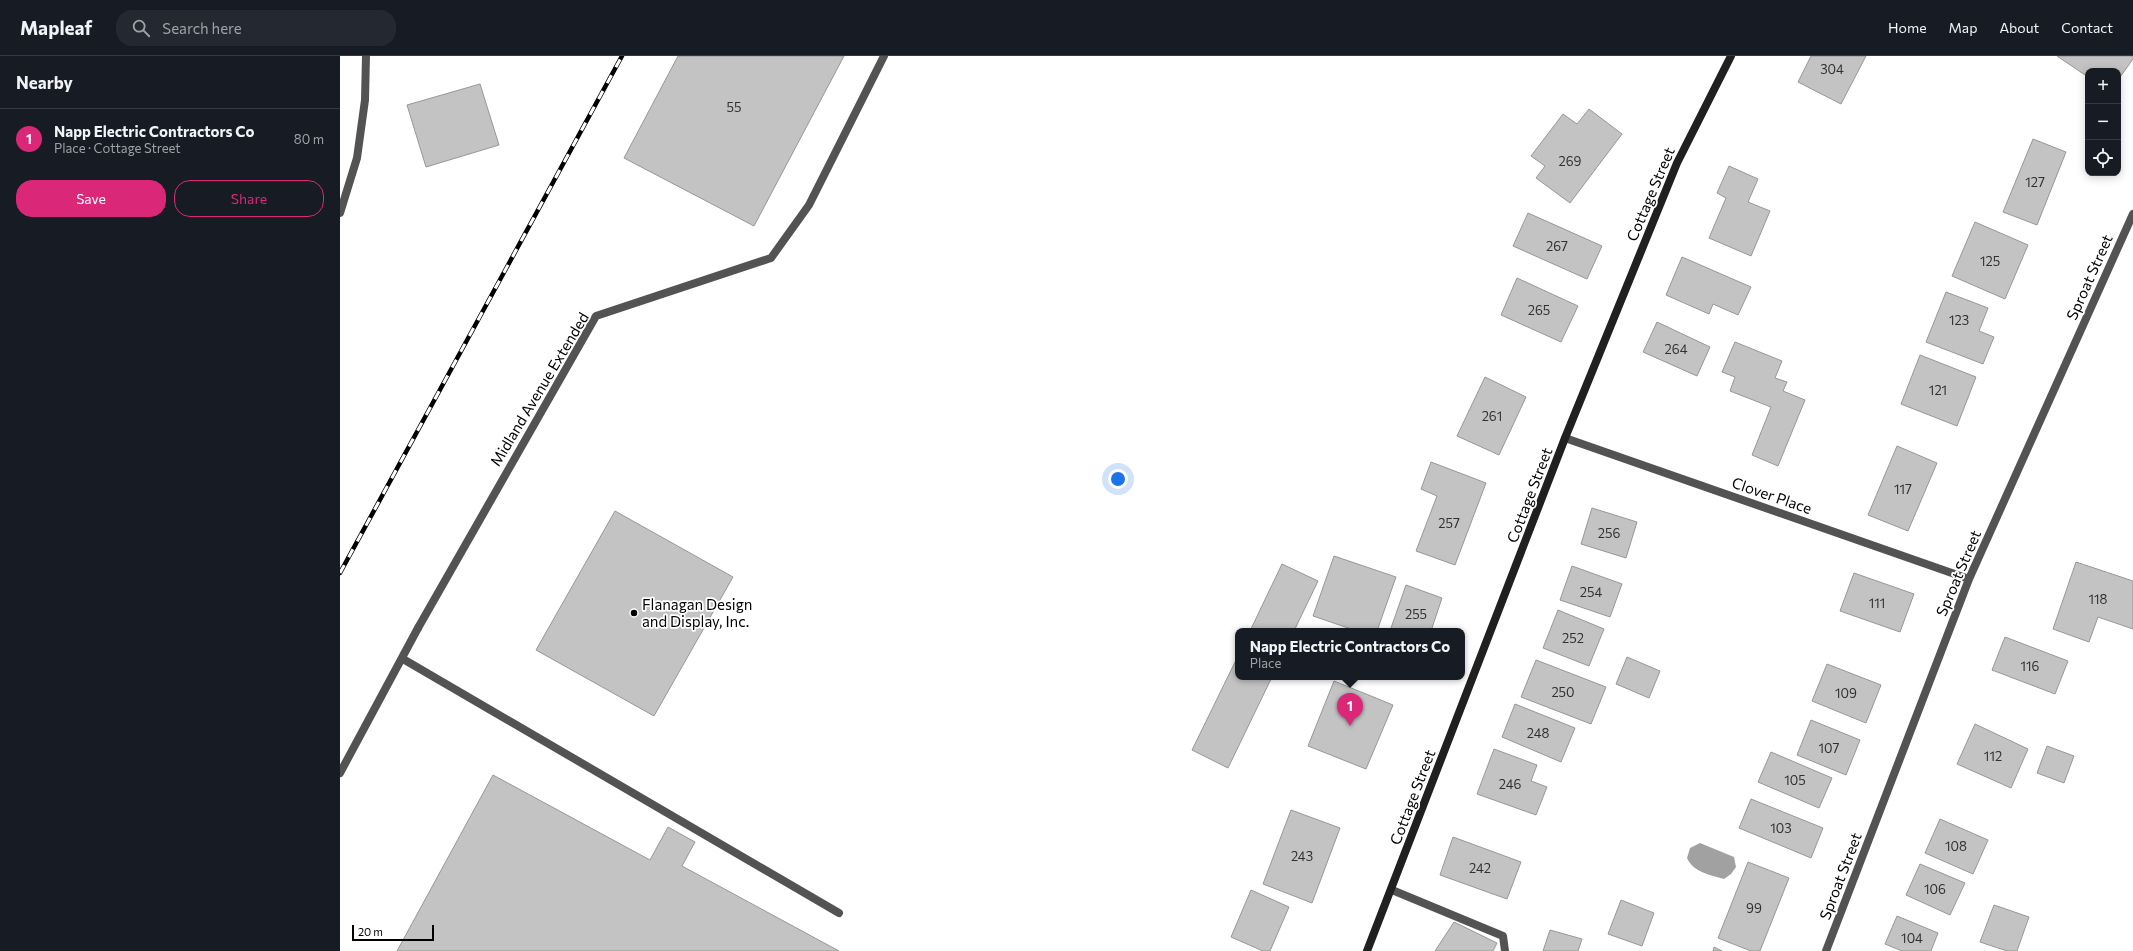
<!DOCTYPE html>
<html lang="en">
<head>
<meta charset="utf-8">
<style>
  body { margin:0; font-family:Commissioner,sans-serif; background:#242831; color:#f1f3f6 }
  .controls { position:absolute; right:12px; top:12px; display:grid; overflow:hidden; border-radius:8px; box-shadow:0 2px 10px #0003 }
  .controls button { width:36px; height:36px; display:grid; place-items:center; padding:0; border:0; border-bottom:1px solid #363941; background:#171b24; color:#f1f3f6; font:20px sans-serif }
  .scale { position:absolute; left:12px; bottom:10px; width:82px; box-sizing:border-box; padding-left:4px; border:2px solid #000; border-top:0; font-size:11px; line-height:14px; white-space:nowrap; color:#000; -webkit-text-stroke:3px #fff; paint-order:stroke }
  .you { position:absolute; left:778px; top:423px; width:14px; height:14px; margin:-10px; border:3px solid #fff; border-radius:50%; background:#1a73e8; box-shadow:0 0 0 6px #1a73e833 }
  .badge { display:grid; place-items:center; width:26px; height:26px; border-radius:50%; background:#db2777; color:#fff; font-size:13px; font-weight:700 }
  .pin { position:absolute; translate:-50% -33px; filter:drop-shadow(0 1px 2px #0008) }
  .pin::after { content:''; position:absolute; top:21px; width:14px; height:12px; background:inherit; clip-path:polygon(0 0,100% 0,50% 100%) }
  .popup { position:absolute; left:895px; top:572px; width:230px; height:52px; box-sizing:border-box; display:grid; place-content:center; border-radius:8px; background:#171b24; filter:drop-shadow(0 1px 3px #0005); font-size:13px; white-space:nowrap; color:#9ea1a6 }
  .popup b { font-size:15px; color:#f1f3f6 }
  .popup::after { content:''; position:absolute; left:50%; top:100%; margin-left:-8px; border:8px solid transparent; border-top-color:#171b24 }
  .list { margin:0; padding:0; list-style:none }
  h2 { display:flex; justify-content:space-between; align-items:center; height:52px; margin:0; padding:0 16px; font-size:17px }
  h2 small { font-size:13px; font-weight:400; color:#9ea1a6 }
  .list li { display:grid; grid-template-columns:26px 1fr auto; gap:12px; align-items:center; box-sizing:border-box; height:60px; padding:0 16px; border-top:1px solid #363941 }
  .list b { display:block; font-size:15px; white-space:nowrap }
  .list p { margin:0; font-size:13px; white-space:nowrap; color:#9ea1a6 }
  .list em { font-size:13px; font-style:normal; color:#9ea1a6 }
  .actions { display:flex; gap:8px; padding:12px 16px }
  .actions a { flex:1; padding:9px 0; border:1px solid #db2777; border-radius:16px; text-align:center; font-size:14px; color:#db2777 }
  .actions .main { background:#db2777; color:#fff }
  .icon { flex:none; width:22px; height:22px; fill:none; stroke:currentColor; stroke-width:2; stroke-linecap:round; stroke-linejoin:round }
  .map { position:relative; flex:none; width:1793px; height:895px; overflow:hidden }
  header { display:flex; align-items:center; gap:24px; box-sizing:border-box; height:56px; padding:0 20px; background:#171b24; border-bottom:1px solid #363941 }
  header strong { font-size:19px }
  nav { display:flex; gap:22px; margin-inline-start:auto; font-size:14px }
  .search { width:280px; height:36px; background:#242831; display:flex; align-items:center; gap:10px; box-sizing:border-box; padding:0 14px; border-radius:16px; color:#9ea1a6; font-size:15px }
  main { display:flex }
  aside { flex:1; background:#171b24 }
  .map>svg:first-child { display:block }
  .water { fill:#a1a1a1 }
  .building { fill:#c3c3c3; stroke:#979797 }
  .lines { fill:none; stroke-linecap:round; stroke-linejoin:round }
  .lane { stroke:#535353; stroke-width:8 }
  .street { stroke:#535353; stroke-width:8 }
  .secondary { stroke:#202020; stroke-width:8 }
  .rail-casing { stroke:#000; stroke-width:4.5 }
  .rail { stroke:#fff; stroke-width:3; stroke-dasharray:9; stroke-linecap:butt }
  .poi-dot { fill:#000; stroke:#fff; stroke-width:1.5 }
  .labels { text-anchor:middle; dominant-baseline:central; stroke-width:3.5; stroke-linejoin:round; paint-order:stroke }
  .number-label { font-size:13px; fill:#313131 }
  .street-label { font-size:15px; fill:#000; stroke:#fff }
  .poi-label { font-size:15px; fill:#000; stroke:#fff; text-anchor:start }
</style>
</head>
<body>
<header>
<strong>Mapleaf</strong>
<div class="search"><svg class="icon" aria-label="search" viewBox="0 0 24 24"><circle cx="10" cy="10" r="6"/><path d="M15 15l6 6"/></svg>Search here</div>
<nav><a>Home</a><a>Map</a><a>About</a><a>Contact</a></nav>
</header>
<main>
<aside>
<h2>Nearby<small></small></h2>
<ul class="list">
<li><span class="badge">1</span><div><b>Napp Electric Contractors Co</b><p>Place · Cottage Street</p></div><em>80 m</em></li>
</ul>
<div class="actions"><a class="main">Save</a><a>Share</a></div>
</aside>
<div class="map">
<svg width="1793" height="895" viewBox="0 0 1793 895">
  <rect width="100%" height="100%" fill="#fff"/>
  <path class="water" d="M1360,787l34,14 2,10 -5,7 -7,5c-14,-4 -31,-7 -37,-21l3,-10z"/>
  <path class="building" d="M338,0h166l-90,170 -130,-68z
    M1471,0h55l-25,48 -43,-22z
    M1717,0h76v3l-15,21v-9h-30v6z
    M140,28l19,61 -73,22 -19,-62z
    M1249,53l33,25 -52,69 -34,-25 9,-12 -14,-10 32,-42 14,10z
    M1693,83l33,13 -29,73 -34,-13z
    M1389,110l29,13 -10,23 22,9 -19,45 -42,-18 17,-40 -9,-5z
    M1188,157l74,33 -15,33 -74,-33z
    M1635,166l53,23 -23,54 -53,-23z
    M1342,201l69,30 -13,28 -25,-11 -4,10 -43,-19z
    M1177,222l61,28 -17,36 -60,-27z
    M1606,236l42,16 -9,23 15,6 -11,27 -57,-22z
    M1317,266l53,25 -13,29 -54,-24z
    M1395,286l47,19 -7,17 12,4 -4,9 22,9 -27,66 -26,-11 19,-48 -41,-16 5,-14 -13,-5z
    M1580,299l56,22 -19,49 -56,-22z
    M1145,321l41,20 -27,58 -42,-19z
    M1557,390l40,17 -29,68 -40,-16z
    M1091,406l55,21 -31,82 -39,-14 21,-55 -16,-7z
    M1252,452l45,14 -11,36 -45,-14z
    M275,455l118,66 -79,139 -118,-66z
    M994,500l62,21 -19,54h-20l-44,-15z
    M1736,506l57,19v48l-35,-12 -9,25 -36,-13z
    M942,508l36,17 -24,50h-44z
    M1232,510l50,18 -12,33 -50,-17z
    M1514,517l60,21 -14,38 -60,-21z
    M1066,529l36,13 -11,33h-41z
    M1218,554l46,19 -15,37 -46,-18z
    M1665,581l63,24 -13,33 -63,-24z
    M898,600v21h34l-44,91 -36,-18z
    M1287,601l33,14 -11,27 -33,-14z
    M1196,604l70,27 -15,37 -70,-27z
    M1487,608l54,21 -15,38 -54,-22z
    M994,625l59,24 -27,64 -58,-23z
    M1175,648l60,24 -14,34 -59,-25z
    M1471,664l49,20 -14,35 -49,-20z
    M1635,668l53,25 -17,39 -54,-24z
    M1707,690l27,10 -10,27 -27,-10z
    M1154,693l43,16 -6,16 16,6 -11,28 -59,-21z
    M1431,696l61,26 -13,30 -61,-26z
    M153,719l157,85 18,-33 27,15 -13,24 157,85h-442z
    M1411,743l72,29 -12,30 -72,-30z
    M951,754l49,18 -28,75 -49,-19z
    M1600,763l48,21 -15,34 -48,-21z
    M1113,781l68,25 -14,37 -67,-24z
    M1408,806l41,16 -29,73h-9l-33,-13z
    M1580,808l45,19 -15,32 -44,-20z
    M911,834l38,17 -19,44h-7l-32,-14z
    M1281,844l33,13 -12,33 -34,-12z
    M1654,849l35,12 -12,34h-10l-27,-9z
    M1557,860l41,17 -7,18h-29l-17,-7z
    M1114,866l43,21 -4,8h-58z
    M1210,874l32,9 -4,12h-35z
    M1374,891l8,4h-9z"/>
  <g class="lines">
    <path class="lane" d="M0,157l17,-55 8,-58 1,-44
      M78,572l178,-312 175,-58 38,-53 75,-149
      M63,603l436,254
      M1052,834l111,46 2,15"/>
    <path class="street" d="M1225,382l404,141
      M0,717l78,-145
      M1486,895l143,-372 164,-365"/>
    <path class="secondary" d="M1027,895l198,-513 112,-275 54,-107"/>
    <g class="rail-casing">
      <path id="rail" d="M0,517l282,-517"/>
    </g>
    <use href="#rail" class="rail"/>
  </g>
  <circle class="poi-dot" cx="294" cy="557" r="4"/>
  <g class="labels">
    <g class="number-label">
      <text x="1492" y="13">304</text>
      <text x="394" y="51">55</text>
      <text x="1230" y="105">269</text>
      <text x="1695" y="126">127</text>
      <text x="1217" y="190">267</text>
      <text x="1650" y="205">125</text>
      <text x="1199" y="254">265</text>
      <text x="1619" y="264">123</text>
      <text x="1336" y="293">264</text>
      <text x="1598" y="334">121</text>
      <text x="1152" y="360">261</text>
      <text x="1563" y="433">117</text>
      <text x="1109" y="467">257</text>
      <text x="1269" y="477">256</text>
      <text x="1251" y="536">254</text>
      <text x="1758" y="543">118</text>
      <text x="1537" y="547">111</text>
      <text x="1076" y="558">255</text>
      <text x="1233" y="582">252</text>
      <text x="1690" y="610">116</text>
      <text x="1223" y="636">250</text>
      <text x="1506" y="637">109</text>
      <text x="1198" y="677">248</text>
      <text x="1489" y="692">107</text>
      <text x="1653" y="700">112</text>
      <text x="1455" y="724">105</text>
      <text x="1170" y="728">246</text>
      <text x="1441" y="772">103</text>
      <text x="1616" y="790">108</text>
      <text x="962" y="800">243</text>
      <text x="1140" y="812">242</text>
      <text x="1595" y="833">106</text>
      <text x="1414" y="852">99</text>
      <text x="1572" y="882">104</text>
    </g>
    <g class="street-label">
      <text transform="translate(1310 138) rotate(-67)">Cottage Street</text>
      <text transform="translate(1749 221) rotate(-66)">Sproat Street</text>
      <text transform="translate(199 333) rotate(-59)">Midland Avenue Extended</text>
      <text transform="translate(1189 439) rotate(-69)">Cottage Street</text>
      <text transform="translate(1432 439) rotate(19)">Clover Place</text>
      <text transform="translate(1618 517) rotate(-67)">Sproat Street</text>
      <text transform="translate(1072 741) rotate(-69)">Cottage Street</text>
      <text transform="translate(1500 820) rotate(-69)">Sproat Street</text>
    </g>
    <g class="poi-label">
      <text x="302" y="548">Flanagan Design<tspan x="302" dy="17">and Display, Inc.</tspan></text>
    </g>
  </g>
</svg>
<div class="controls">
<button>+</button>
<button>−</button>
<button><svg class="icon" aria-label="locate" viewBox="0 0 24 24"><circle cx="12" cy="12" r="6"/><path d="M12 2v4M12 18v4M2 12h4M18 12h4"/></svg></button>
</div>
<div class="scale">20 m</div>
<div class="you"></div>
<div class="pin badge" style="left:1010px;top:670px">1</div>
<div class="popup"><b>Napp Electric Contractors Co</b>Place</div>
</div>
</main>
</body>
</html>
